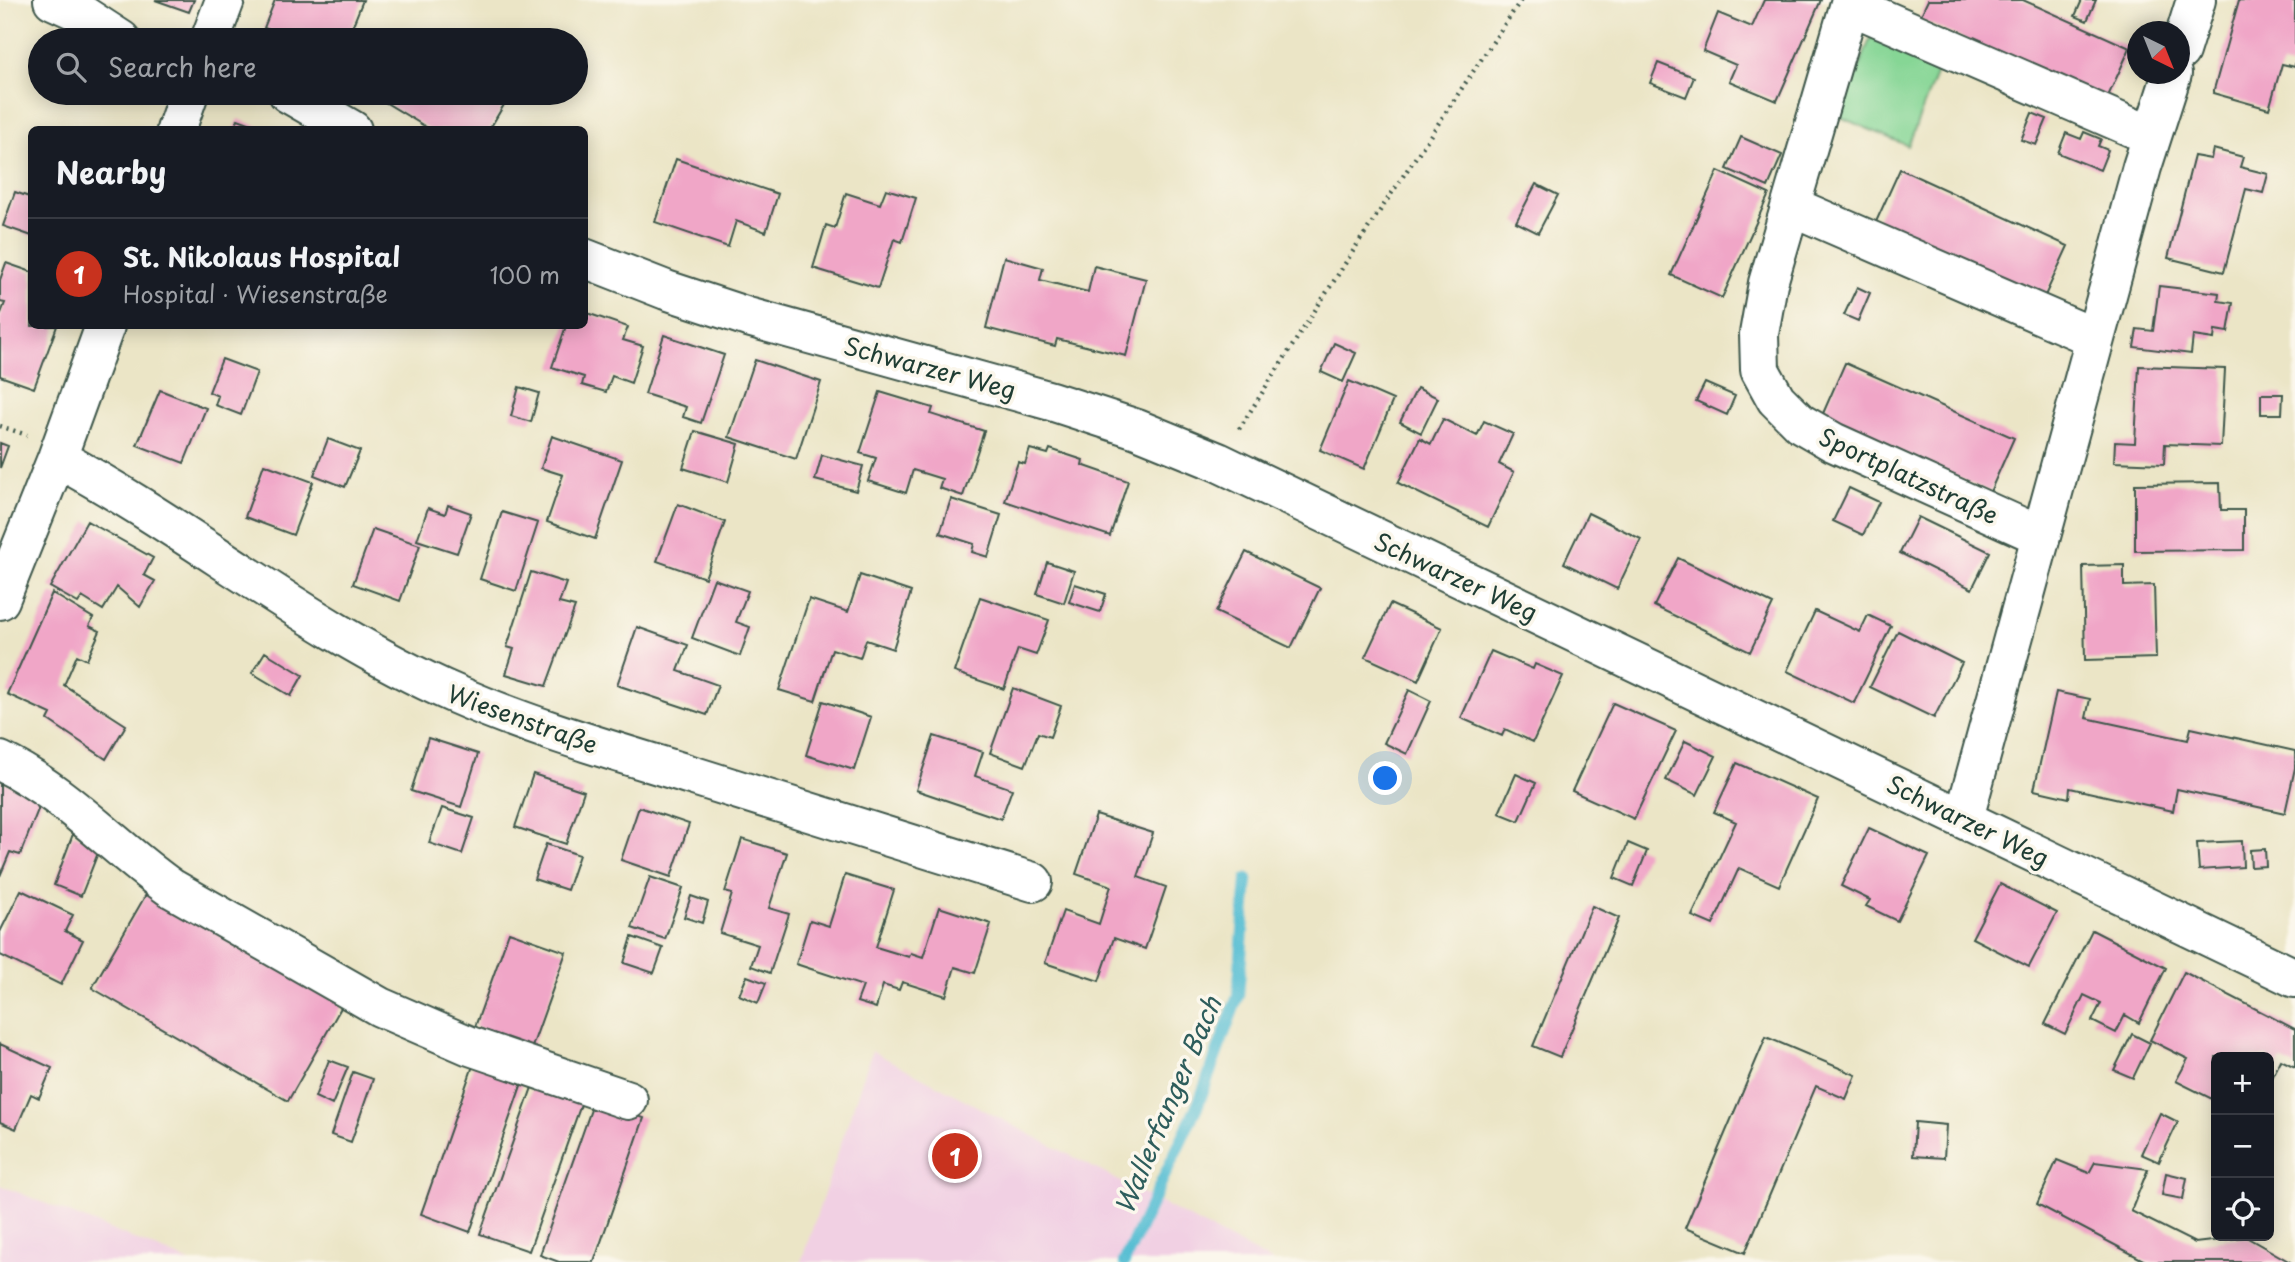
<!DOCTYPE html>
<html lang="en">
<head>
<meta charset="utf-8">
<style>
  body { margin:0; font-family:"Playpen Sans",sans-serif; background:#242831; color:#f1f3f6 }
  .controls { position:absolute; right:21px; bottom:21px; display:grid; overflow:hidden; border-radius:10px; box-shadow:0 4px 18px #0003 }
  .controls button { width:63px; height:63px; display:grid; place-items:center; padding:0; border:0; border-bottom:2px solid #363941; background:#171b24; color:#f1f3f6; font:35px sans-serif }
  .compass { position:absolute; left:2127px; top:21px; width:63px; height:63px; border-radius:50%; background:#171b24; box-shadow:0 4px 18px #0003; rotate:137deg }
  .you { position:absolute; left:1386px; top:779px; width:24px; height:24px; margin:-18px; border:5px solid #fff; border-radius:50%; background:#1a73e8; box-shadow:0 0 0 10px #1a73e833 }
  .badge { display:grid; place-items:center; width:46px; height:46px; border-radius:50%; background:#c8321e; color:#fff; font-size:23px; font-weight:700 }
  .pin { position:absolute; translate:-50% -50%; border:4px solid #fff; box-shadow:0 2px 7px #0006 }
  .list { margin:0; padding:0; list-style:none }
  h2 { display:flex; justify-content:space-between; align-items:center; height:91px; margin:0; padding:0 28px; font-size:30px }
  h2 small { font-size:23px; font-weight:400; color:#9ea1a6 }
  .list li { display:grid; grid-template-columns:46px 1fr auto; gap:21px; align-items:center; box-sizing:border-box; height:112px; padding:0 28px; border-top:2px solid #363941 }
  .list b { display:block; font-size:26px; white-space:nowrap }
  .list p { margin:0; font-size:23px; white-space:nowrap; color:#9ea1a6 }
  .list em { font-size:23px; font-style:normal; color:#9ea1a6 }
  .icon { flex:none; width:38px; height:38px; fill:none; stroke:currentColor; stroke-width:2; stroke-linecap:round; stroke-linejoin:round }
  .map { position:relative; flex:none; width:2295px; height:1262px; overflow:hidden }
  .search { position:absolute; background:#171b24; box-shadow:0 4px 18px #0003; left:28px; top:28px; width:560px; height:77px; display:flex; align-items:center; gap:18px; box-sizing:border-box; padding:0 24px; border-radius:38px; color:#9ea1a6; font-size:26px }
  .panel { position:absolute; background:#171b24; box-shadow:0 4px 18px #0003; left:28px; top:126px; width:560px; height:203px; border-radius:10px }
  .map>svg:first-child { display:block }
  .built { fill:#f1d0e3 }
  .green { fill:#86d695; stroke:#528a64; stroke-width:2 }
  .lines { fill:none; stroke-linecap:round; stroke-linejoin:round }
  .stream { stroke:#56bed3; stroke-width:12 }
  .building { fill:#f0a6c7 }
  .minor-casing { stroke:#3e564a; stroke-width:42 }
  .path { stroke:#3e564a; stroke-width:4.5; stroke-dasharray:2 5; stroke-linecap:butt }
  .minor { stroke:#fff; stroke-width:38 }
  .labels { text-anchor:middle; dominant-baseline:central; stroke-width:7; stroke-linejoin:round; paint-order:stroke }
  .street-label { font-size:24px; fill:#1f3d34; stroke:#fbf7ec }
  .water-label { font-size:26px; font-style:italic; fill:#2d5d5c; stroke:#fbf7ec }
</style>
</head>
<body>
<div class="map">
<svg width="2295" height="1262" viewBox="0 0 2295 1262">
  <rect width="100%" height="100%" fill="#fbf7ec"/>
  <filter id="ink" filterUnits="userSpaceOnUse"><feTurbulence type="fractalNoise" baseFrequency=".0143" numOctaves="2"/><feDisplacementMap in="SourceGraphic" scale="14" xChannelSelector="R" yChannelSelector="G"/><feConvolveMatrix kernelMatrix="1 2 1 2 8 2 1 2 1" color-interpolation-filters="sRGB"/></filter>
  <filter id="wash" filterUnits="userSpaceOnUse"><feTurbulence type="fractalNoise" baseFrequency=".00686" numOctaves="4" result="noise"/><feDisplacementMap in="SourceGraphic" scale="28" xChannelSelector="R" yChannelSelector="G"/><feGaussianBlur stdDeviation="1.57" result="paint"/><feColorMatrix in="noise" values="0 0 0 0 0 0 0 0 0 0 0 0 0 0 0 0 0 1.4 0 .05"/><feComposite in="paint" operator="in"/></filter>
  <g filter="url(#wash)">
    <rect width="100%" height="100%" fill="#ebe5c6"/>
    <path class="built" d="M872,1051l401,211h-472z
      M0,1185l190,77h-190z"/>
    <path class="green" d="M1872,34l68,30 -32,82 -68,-29z"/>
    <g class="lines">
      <path class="stream" d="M1124,1262l75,-160 39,-106 9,-117"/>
    </g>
    <g id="blocks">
      <path class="building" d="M155,0h39l-5,12z
        M275,0h88l-14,35 -12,-4 -4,9h-37l-32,-12z
        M1764,0h57l-44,101 -48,-20 7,-16 -33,-14 15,-38 34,14z
        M1928,0h95l107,48 -25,55 -186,-84z
        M2082,0h14l-9,21 -12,-5z
        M2239,0l56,1v66l-13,-3 -13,45 -56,-16z
        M381,28l21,12h-29z
        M1658,63l36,14 -8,20 -36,-14z
        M370,93h118l17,10 -16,27h-58z
        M2032,113l15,6 -11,26 -15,-5z
        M238,119l27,10v1h-31z
        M2084,132l17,7 -3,7 10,4 -8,20 -42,-17 8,-20 15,6z
        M1741,137l41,18 -14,32 -41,-18z
        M2213,149l30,8 -3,10 28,7 -5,19 -17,-4 -22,83 -56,-14 26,-102 17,3z
        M676,159l102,35 -12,38 -30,-11 -8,26 -73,-25z
        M1900,169l168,77 -25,54 -168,-76z
        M1718,171l51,23 -47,104 -51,-23z
        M1536,184l22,11 -20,38 -22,-11z
        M886,189l30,9 -14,44 -8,-3 -16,49 -65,-20 13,-43 9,3 11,-35 34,11z
        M15,192l17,6v38l-29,-10z
        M1004,257l39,11 -3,12 48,12 6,-26 52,13 -20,77 -69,-17 -2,7 -69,-18z
        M6,263l26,9v54h25l-23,62 -34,-12v-60l5,-13 -5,-1v-22z
        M2159,286l60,7 -1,8 15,2 -5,29 -13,-2 -1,9 -21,-3 -2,18 -57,-7 3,-18 16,2z
        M1857,287l13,6 -12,28 -14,-6z
        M584,312l44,15 -5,13 20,6 -12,37 -19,-7 -6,16 -24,-7 2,-8 -32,-10 14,-41h18z
        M664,335l60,20 -23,68 -18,-6 3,-10 -41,-13z
        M1334,343l22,10 -13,29 -22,-10z
        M222,359l35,13 -16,43 -26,-10 3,-9 -9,-4z
        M755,360l66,22 -25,77 -67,-22z
        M1845,363l169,75 -24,54 -169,-74z
        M2139,366l86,3 -4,77 -56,-2 -1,20 -50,-2 1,-20 20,1z
        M1349,381l44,19 -29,69 -44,-19z
        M1705,383l30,13 -8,19 -31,-14z
        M519,387l20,6 -8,29 -20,-6z
        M1417,388l21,10 -17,35 -21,-11z
        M160,390l46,18 -22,55 -47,-18z
        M880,392l53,16 -2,6 53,17 -21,65 -24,-8 3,-9 -29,-9 -7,23 -38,-12 8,-23 -16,-5z
        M2261,394h22l-1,20h-21z
        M1443,419l34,17 7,-15 29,13 -14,30 15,8 -26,55 -90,-44 22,-45 11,6z
        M695,431l44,13 -11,38 -45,-14z
        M552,436l70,24 -27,79 -48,-17 16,-47 -22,-7z
        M328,439l32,12 -15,36 -31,-12z
        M0,443l8,3 -8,22z
        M1030,449l18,5 2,-5 33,11 -1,5 46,16 -18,55 -105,-35 13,-39 7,2z
        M822,455l41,11 -7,25 -41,-11z
        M264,464l49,18 -20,53 -48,-18z
        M2220,483l1,27h23v40l-109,1v-67z
        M1849,488l30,14 -16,33 -30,-14z
        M951,499l50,16 -13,42 -16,-5 2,-8 -34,-11z
        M678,504l47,18 -20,56 -48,-17z
        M448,505l23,8 -14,40 -40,-13 11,-32 17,6z
        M502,512l36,11 -22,68 -36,-12z
        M1588,513l53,26 -24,50 -53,-26z
        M1918,517l72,35 -18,37 -72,-36z
        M87,521l66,37 -9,17 11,6 -15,26 -23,-20 -14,23 -21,-13 -4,6 -28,-16z
        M373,529l47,16 -20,56 -47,-17z
        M1246,552l74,36 -29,60 -75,-36z
        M1678,558l95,46 -23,48 -96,-46z
        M1047,562l27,9 -10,32 -27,-9z
        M2124,565v21l30,-1 2,73 -71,2 -2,-94z
        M531,572l35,11 -7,20 16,4 -29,79 -40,-12 8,-25 -7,-2z
        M860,575l51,17 -18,57 -27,-9 -6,18 -28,-9 -17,52 -36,-11 30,-91 39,13z
        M714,579l34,12 -12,31 14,5 -10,29 -48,-18z
        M1075,584l31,10 -6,18 -31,-10z
        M52,593l41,25 -4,8 11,5 -13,29 -10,-5 -13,30 62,40 -20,34 -58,-39 3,-6 -44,-20z
        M980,597l69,23 -13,35 -18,-6 -14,40 -50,-17z
        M1390,604l52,24 -24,53 -53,-24z
        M1815,611l45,21 8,-17 23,11 -37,77 -67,-32z
        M637,627l51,18 -10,26 40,14 -11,30 -90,-30z
        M1898,631l64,32 -28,55 -64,-31z
        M1491,651l42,18 2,-5 28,12 -30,66 -28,-13 -3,7 -41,-18z
        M265,652l38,23 -12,21 -39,-23z
        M1013,688l48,18 -11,31 -12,-4 -13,33 -35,-13z
        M1409,690l22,11 -24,53 -23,-11z
        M2056,692l34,7 -4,19 102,22 3,-12 104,23v17l-10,45 -108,-24 -4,22 -103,-23 -1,10 -35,-8z
        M823,701l48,16 -17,53 -48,-15z
        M1613,703l63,28 -42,88 -62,-28z
        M934,736l49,16 -8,24 37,13 -11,30 -85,-29z
        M428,738l50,16 -17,53 -50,-16z
        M1685,741l31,15 -19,39 -31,-15z
        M1737,763l81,36 -39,87 -40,-18 -26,57 -21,-9 44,-94 -22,-10z
        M533,774l51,17 -18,53 -51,-17z
        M1516,774l20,9 -17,38 -20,-8z
        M0,781l43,16 -23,58 -10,-3 -10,24z
        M639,807l50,17 -18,53 -50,-17z
        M442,808l32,10 -12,36 -33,-11z
        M1096,815l57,18 -15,44 28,10 -21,62 -31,-11 -15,43 -54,-18 18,-52 36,13 12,-38 -35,-12z
        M1869,828l60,28 -32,65 -31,-15 4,-6 -29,-14z
        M73,834l28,11 -20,51 -27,-11z
        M742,839l45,14 -18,55 20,6 -19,59 -19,-7 7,-21 -38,-12 12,-39 -7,-2z
        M2242,841l1,26 -44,3 -2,-27z
        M1628,843l19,8 -14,35 -19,-8z
        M546,844l33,11 -12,35 -33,-11z
        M2265,849l1,17 -15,1 -1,-17z
        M845,875l49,15 -18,57 33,10 2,-4 12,4 16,-50 52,17 -16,49 -20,-6 -9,29 -44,-14 -3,8 -16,-5 -7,23 -19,-6 6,-16 -67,-22 14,-44 19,6z
        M650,877l33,11 -18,51 -33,-11z
        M2000,884l57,29 -28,54 -57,-29z
        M21,890l52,25 -8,16 18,9 -22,45 -61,-30v-23z
        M148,891l195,113 -55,97 -196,-113z
        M691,896l17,6 -6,21 -18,-6z
        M1592,906l27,12 -59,139 -27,-11z
        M2092,930l74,38 -27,55 -14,-8 -9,18 -24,-12 9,-18 -17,-8 -19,39 -20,-10z
        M509,932l57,20 -34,95 -57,-20z
        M632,937l31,11 -9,25 -30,-10z
        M2184,972l111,57v38l-14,-7 -12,24v-27h-53v39l-2,4 -38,-19 12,-22 -38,-19z
        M747,976l19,7 -8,20 -19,-8z
        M2132,1034l18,9 -17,35 -19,-8z
        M1766,1037l90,38 -10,24 -30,-13 -71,167 -60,-25z
        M0,1044l52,24 -13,30 -8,-4 -15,35 -16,-7z
        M329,1060l19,7 -16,38 -17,-8z
        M475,1060l49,17 -54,155 -49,-18z
        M353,1072l20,7 -22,63 -20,-7z
        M535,1079l49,17 -55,155 -49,-17z
        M594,1101l50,17 -50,144h-35l-19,-7z
        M2160,1113l18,9 -19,40 -18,-8z
        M1915,1122l31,3 -2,33 -31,-2z
        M2057,1160l32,13 6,-11 53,7 -17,42 64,32 51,-6 44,25h-143l-110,-58z
        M2166,1173l21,5 -4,21 -21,-4z"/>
    </g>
  </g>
  <g filter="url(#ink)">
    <use href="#blocks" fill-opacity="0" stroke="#3e564a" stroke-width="2"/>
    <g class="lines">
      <g class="minor-casing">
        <path id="minor" d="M53,0l22,10 46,30
          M1851,0l-83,283 -9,51 1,36 16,29 24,24 33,19 208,94
          M1850,5l302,131
          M210,40l15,-40
          M2180,51l16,-51
          M288,93l64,37
          M176,130l13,-37
          M1791,206l304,132
          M584,258l82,32 82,27 303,84 86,28 81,33 1077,516
          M57,458c136,73 256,174 398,236 77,34 159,57 239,82 113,35 226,70 339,106
          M0,600l57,-142 48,-132
          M0,761c65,31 113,86 171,127l209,119 90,39 158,54
          M1964,818l178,-651 30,-93"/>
      </g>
      <path class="path" d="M0,426l27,9
        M1239,429l118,-184 164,-245"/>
      <use href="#minor" class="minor"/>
    </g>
  </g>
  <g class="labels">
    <g class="street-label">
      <text transform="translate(930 367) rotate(15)">Schwarzer Weg</text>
      <text transform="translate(1909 475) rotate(25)">Sportplatzstraße</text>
      <text transform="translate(1456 576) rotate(25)">Schwarzer Weg</text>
      <text transform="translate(523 718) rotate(20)">Wiesenstraße</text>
      <text transform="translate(1968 820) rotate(26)">Schwarzer Weg</text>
    </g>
    <g class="water-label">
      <text transform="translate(1167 1105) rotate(-67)">Wallerfanger Bach</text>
    </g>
  </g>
</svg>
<div class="controls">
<button>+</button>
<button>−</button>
<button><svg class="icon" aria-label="locate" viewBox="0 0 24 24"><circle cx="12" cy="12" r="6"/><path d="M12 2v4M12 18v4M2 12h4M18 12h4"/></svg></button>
</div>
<svg class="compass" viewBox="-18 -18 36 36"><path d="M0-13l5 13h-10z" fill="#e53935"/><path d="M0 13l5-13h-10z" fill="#9ea1a6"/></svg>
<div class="you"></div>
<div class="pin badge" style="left:955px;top:1156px">1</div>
<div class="search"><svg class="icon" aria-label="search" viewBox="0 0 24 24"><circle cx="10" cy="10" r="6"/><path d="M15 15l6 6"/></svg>Search here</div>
<section class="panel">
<h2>Nearby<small></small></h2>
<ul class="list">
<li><span class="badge">1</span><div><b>St. Nikolaus Hospital</b><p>Hospital · Wiesenstraße</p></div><em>100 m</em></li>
</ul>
</section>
</div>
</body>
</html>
